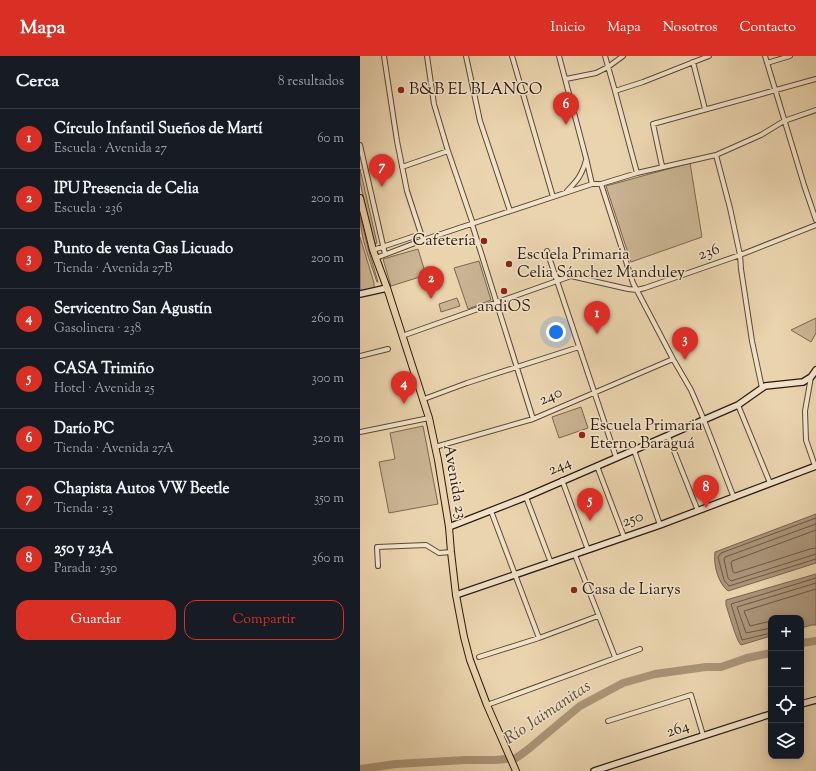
<!DOCTYPE html>
<html lang="es">
<head>
<meta charset="utf-8">
<style>
  body { margin:0; font-family:"Sorts Mill Goudy",serif; background:#20242c; color:#f1f3f6 }
  .controls { position:absolute; right:12px; bottom:12px; display:grid; overflow:hidden; border-radius:8px; box-shadow:0 2px 10px #0003 }
  .controls button { width:36px; height:36px; display:grid; place-items:center; padding:0; border:0; border-bottom:1px solid #363941; background:#171b24; color:#f1f3f6; font:20px sans-serif }
  .you { position:absolute; left:196px; top:276px; width:14px; height:14px; margin:-10px; border:3px solid #fff; border-radius:50%; background:#1a73e8; box-shadow:0 0 0 6px #1a73e833 }
  .badge { display:grid; place-items:center; width:26px; height:26px; border-radius:50%; background:#d93025; color:#fff; font-size:13px; font-weight:700 }
  .pin { position:absolute; translate:-50% -33px; filter:drop-shadow(0 1px 2px #0008) }
  .pin::after { content:''; position:absolute; top:21px; width:14px; height:12px; background:inherit; clip-path:polygon(0 0,100% 0,50% 100%) }
  .list { margin:0; padding:0; list-style:none }
  h2 { display:flex; justify-content:space-between; align-items:center; height:52px; margin:0; padding:0 16px; font-size:17px }
  h2 small { font-size:13px; font-weight:400; color:#9ea1a6 }
  .list li { display:grid; grid-template-columns:26px 1fr auto; gap:12px; align-items:center; box-sizing:border-box; height:60px; padding:0 16px; border-top:1px solid #363941 }
  .list b { display:block; font-size:15px; white-space:nowrap }
  .list p { margin:0; font-size:13px; white-space:nowrap; color:#9ea1a6 }
  .list em { font-size:13px; font-style:normal; color:#9ea1a6 }
  .actions { display:flex; gap:8px; padding:12px 16px }
  .actions a { flex:1; padding:9px 0; border:1px solid #d93025; border-radius:12px; text-align:center; font-size:14px; color:#d93025 }
  .actions .main { background:#d93025; color:#fff }
  .icon { flex:none; width:22px; height:22px; fill:none; stroke:currentColor; stroke-width:2; stroke-linecap:round; stroke-linejoin:round }
  .map { position:relative; flex:none; width:456px; height:715px; overflow:hidden }
  header { display:flex; align-items:center; gap:24px; box-sizing:border-box; height:56px; padding:0 20px; background:#d93025; color:#fff }
  header strong { font-size:19px }
  nav { display:flex; gap:22px; margin-inline-start:auto; font-size:14px }
  main { display:flex }
  aside { flex:1; background:#171b24 }
  .map>svg:first-child { display:block }
  .green { fill:#cab493; stroke:#7c6651 }
  .water { fill:#aa9478; stroke:#78624e }
  .lines { fill:none; stroke-linecap:round; stroke-linejoin:round }
  .shore { stroke:#6c5644; stroke-width:1 }
  .river { stroke:#aa9478; stroke-width:8 }
  .street-casing { stroke:#5c4737; stroke-width:6 }
  .secondary-casing { stroke:#2d180f; stroke-width:8 }
  .primary-casing { stroke:#2d180f; stroke-width:8 }
  .street { stroke:#f1e3ca; stroke-width:4 }
  .secondary { stroke:#f1e3ca; stroke-width:5.5 }
  .primary { stroke:#ead4ae; stroke-width:6 }
  .poi-dot { fill:#8f2418; stroke:#f1e3ca; stroke-width:1.5 }
  .labels { text-anchor:middle; dominant-baseline:central; stroke-width:3; stroke-linejoin:round; paint-order:stroke }
  .poi-label { font-size:16px; fill:#2d180f; stroke:#f1e3ca; text-anchor:start }
  .street-label { font-size:16px; fill:#2d180f; stroke:#f1e3ca }
  .water-label { font-size:17px; font-style:italic; fill:#5f4a39; stroke:#f1e3ca }
</style>
</head>
<body>
<header>
<strong>Mapa</strong>
<nav><a>Inicio</a><a>Mapa</a><a>Nosotros</a><a>Contacto</a></nav>
</header>
<main>
<aside>
<h2>Cerca<small>8 resultados</small></h2>
<ul class="list">
<li><span class="badge">1</span><div><b>Círculo Infantil Sueños de Martí</b><p>Escuela · Avenida 27</p></div><em>60 m</em></li>
<li><span class="badge">2</span><div><b>IPU Presencia de Celia</b><p>Escuela · 236</p></div><em>200 m</em></li>
<li><span class="badge">3</span><div><b>Punto de venta Gas Licuado</b><p>Tienda · Avenida 27B</p></div><em>200 m</em></li>
<li><span class="badge">4</span><div><b>Servicentro San Agustín</b><p>Gasolinera · 238</p></div><em>260 m</em></li>
<li><span class="badge">5</span><div><b>CASA Trimiño</b><p>Hotel · Avenida 25</p></div><em>300 m</em></li>
<li><span class="badge">6</span><div><b>Darío PC</b><p>Tienda · Avenida 27A</p></div><em>320 m</em></li>
<li><span class="badge">7</span><div><b>Chapista Autos VW Beetle</b><p>Tienda · 23</p></div><em>350 m</em></li>
<li><span class="badge">8</span><div><b>250 y 23A</b><p>Parada · 250</p></div><em>360 m</em></li>
</ul>
<div class="actions"><a class="main">Guardar</a><a>Compartir</a></div>
</aside>
<div class="map">
<svg width="456" height="715" viewBox="0 0 456 715">
  <rect width="100%" height="100%" fill="#ead4ae"/>
  <filter id="stains"><feTurbulence type="fractalNoise" baseFrequency=".005" numOctaves="4"/><feColorMatrix values="0 0 0 0 .2 0 0 0 0 .09 0 0 0 0 .02 0 0 0 .5 -.17"/></filter>
  <radialGradient id="worn" r=".72"><stop offset=".6" stop-color="#630" stop-opacity="0"/><stop offset="1" stop-color="#630" stop-opacity=".3"/></radialGradient>
  <path class="green" d="M330,107l12,74 -71,25 -25,-76z
    M0,113l17,74 -3,1 -14,-62z
    M0,159l8,33 10,34h-1c-7,-21 -17,-45 -17,-67z
    M0,181l14,46v6l-14,1z
    M58,193l8,26 -35,11 -8,-27z
    M119,205l12,39 -23,9 -14,-41z
    M97,242l3,8 -19,6 -2,-8z
    M456,262v15l-5,9 -20,-12z
    M221,351l7,21 -29,10 -7,-21z
    M63,370l15,78 -49,9 -10,-51 16,-3 -5,-26z"/>
  <path class="water" d="M456,458v49l-88,28c-10,-8 -15,-27 -13,-39z
    M456,518v51h-4l-11,3v-10h-30v18l-30,9c-5,-5 -12,-31 -15,-40v-5z"/>
  <g class="lines">
    <path class="shore" d="M456,462l-95,35 -3,4 6,23 5,6 87,-27
      M456,468l-91,33 -1,2 4,19 3,3 85,-27
      M456,474l-84,31 -1,2 2,9 2,1 75,-24 6,-1
      M411,565l-21,5 -6,-15 72,-22
      M411,572l-25,5 -9,-26 79,-24
      M411,577l-29,7 -11,-36 85,-26"/>
    <path class="river" d="M441,587l15,-2
      M0,713l36,-5 69,-4h31l20,-2 10,-7 54,-45 43,-23 32,-9 51,-7h15l26,-9 24,-5"/>
    <g class="street-casing">
      <path id="street" d="M24,0l13,85 10,50 16,49
        M67,0l7,48 14,47 25,73
        M106,0l14,65 30,90
        M152,0l41,141
        M199,0l27,102 6,26
        M245,0l10,35 22,82
        M405,0l39,129 12,35
        M333,6l12,47
        M407,7l23,-7
        M206,23l30,-6 12,-6 15,-11
        M255,35l28,-9 66,-26
        M0,89l25,109
        M356,99l14,53 10,47 1,14 11,72 10,47
        M302,110l-9,-42 163,-45
        M42,111l46,-16
        M241,128l32,99 40,76 18,31 13,30 30,78
        M207,135c10,-10 15,-16 19,-31
        M112,168l61,195
        M13,194l48,-16
        M187,195l69,206
        M16,202l47,-18 169,-56h9l36,-11 79,-18 45,-20 23,-14 32,-11
        M42,280l169,-60 57,13 9,1 8,-2 95,-33 76,-30
        M0,300l28,-7
        M451,321l-6,34 1,29 9,26
        M64,343l43,-16 112,-36
        M378,349l32,78
        M0,376l69,-14
        M308,380l30,75
        M75,391l98,-28 140,-60
        M274,394l26,75
        M237,410l27,71
        M202,424l26,70
        M166,441l25,66
        M131,455l48,127
        M215,499l40,102
        M18,510l-1,-19 49,-2 13,8 12,-1
        M119,601l60,-19 59,-22
        M127,649l153,-56
        M248,665l83,-26 12,40"/>
    </g>
    <g class="secondary-casing">
      <path id="secondary" d="M0,238l27,-6
        M89,471l77,-30 212,-92 27,-19 38,-4 8,-5 5,-7
        M96,539l204,-70 156,-59
        M441,648l15,-4
        M234,715l177,-57"/>
    </g>
    <g class="primary-casing">
      <path id="primary" d="M0,142l13,52 14,38 42,130 9,42 11,67 2,25 5,43 8,42 6,23 17,45 29,66"/>
    </g>
    <use href="#street" class="street"/>
    <use href="#secondary" class="secondary"/>
    <use href="#primary" class="primary"/>
  </g>
  <g class="poi-dot">
    <circle cx="41" cy="34" r="4"/>
    <circle cx="124" cy="185" r="4"/>
    <circle cx="149" cy="208" r="4"/>
    <circle cx="144" cy="235" r="4"/>
    <circle cx="222" cy="379" r="4"/>
    <circle cx="214" cy="534" r="4"/>
  </g>
  <g class="labels">
    <g class="poi-label">
      <text x="49" y="34">B&amp;B EL BLANCO</text>
      <text x="116" y="185" text-anchor="end">Cafetería</text>
      <text x="157" y="199">Escuela Primaria<tspan x="157" dy="18">Celia Sánchez Manduley</tspan></text>
      <text x="144" y="251" text-anchor="middle">andiOS</text>
      <text x="230" y="370">Escuela Primaria<tspan x="230" dy="18">Eterno Baraguá</tspan></text>
      <text x="222" y="534">Casa de Liarys</text>
    </g>
    <g class="street-label">
      <text transform="translate(349 197) rotate(-19)">236</text>
      <text transform="translate(191 341) rotate(-23)">240</text>
      <text transform="translate(200 411) rotate(-24)">244</text>
      <text transform="translate(94 426) rotate(80)">Avenida 23</text>
      <text transform="translate(273 464) rotate(-19)">250</text>
      <text transform="translate(318 674) rotate(-19)">264</text>
    </g>
    <g class="water-label">
      <text transform="translate(188 657) rotate(-34)">Río Jaimanitas</text>
    </g>
  </g>
  <rect width="100%" height="100%" filter="url(#stains)"/>
  <rect width="100%" height="100%" fill="url(#worn)"/>
</svg>
<div class="controls">
<button>+</button>
<button>−</button>
<button><svg class="icon" aria-label="locate" viewBox="0 0 24 24"><circle cx="12" cy="12" r="6"/><path d="M12 2v4M12 18v4M2 12h4M18 12h4"/></svg></button>
<button><svg class="icon" aria-label="layers" viewBox="0 0 24 24"><path d="M12 4l9 5-9 5-9-5zM3 14l9 5 9-5"/></svg></button>
</div>
<div class="you"></div>
<div class="pin badge" style="left:237px;top:278px">1</div>
<div class="pin badge" style="left:71px;top:243px">2</div>
<div class="pin badge" style="left:325px;top:304px">3</div>
<div class="pin badge" style="left:44px;top:348px">4</div>
<div class="pin badge" style="left:230px;top:465px">5</div>
<div class="pin badge" style="left:206px;top:69px">6</div>
<div class="pin badge" style="left:22px;top:131px">7</div>
<div class="pin badge" style="left:346px;top:452px">8</div>
</div>
</main>
</body>
</html>
